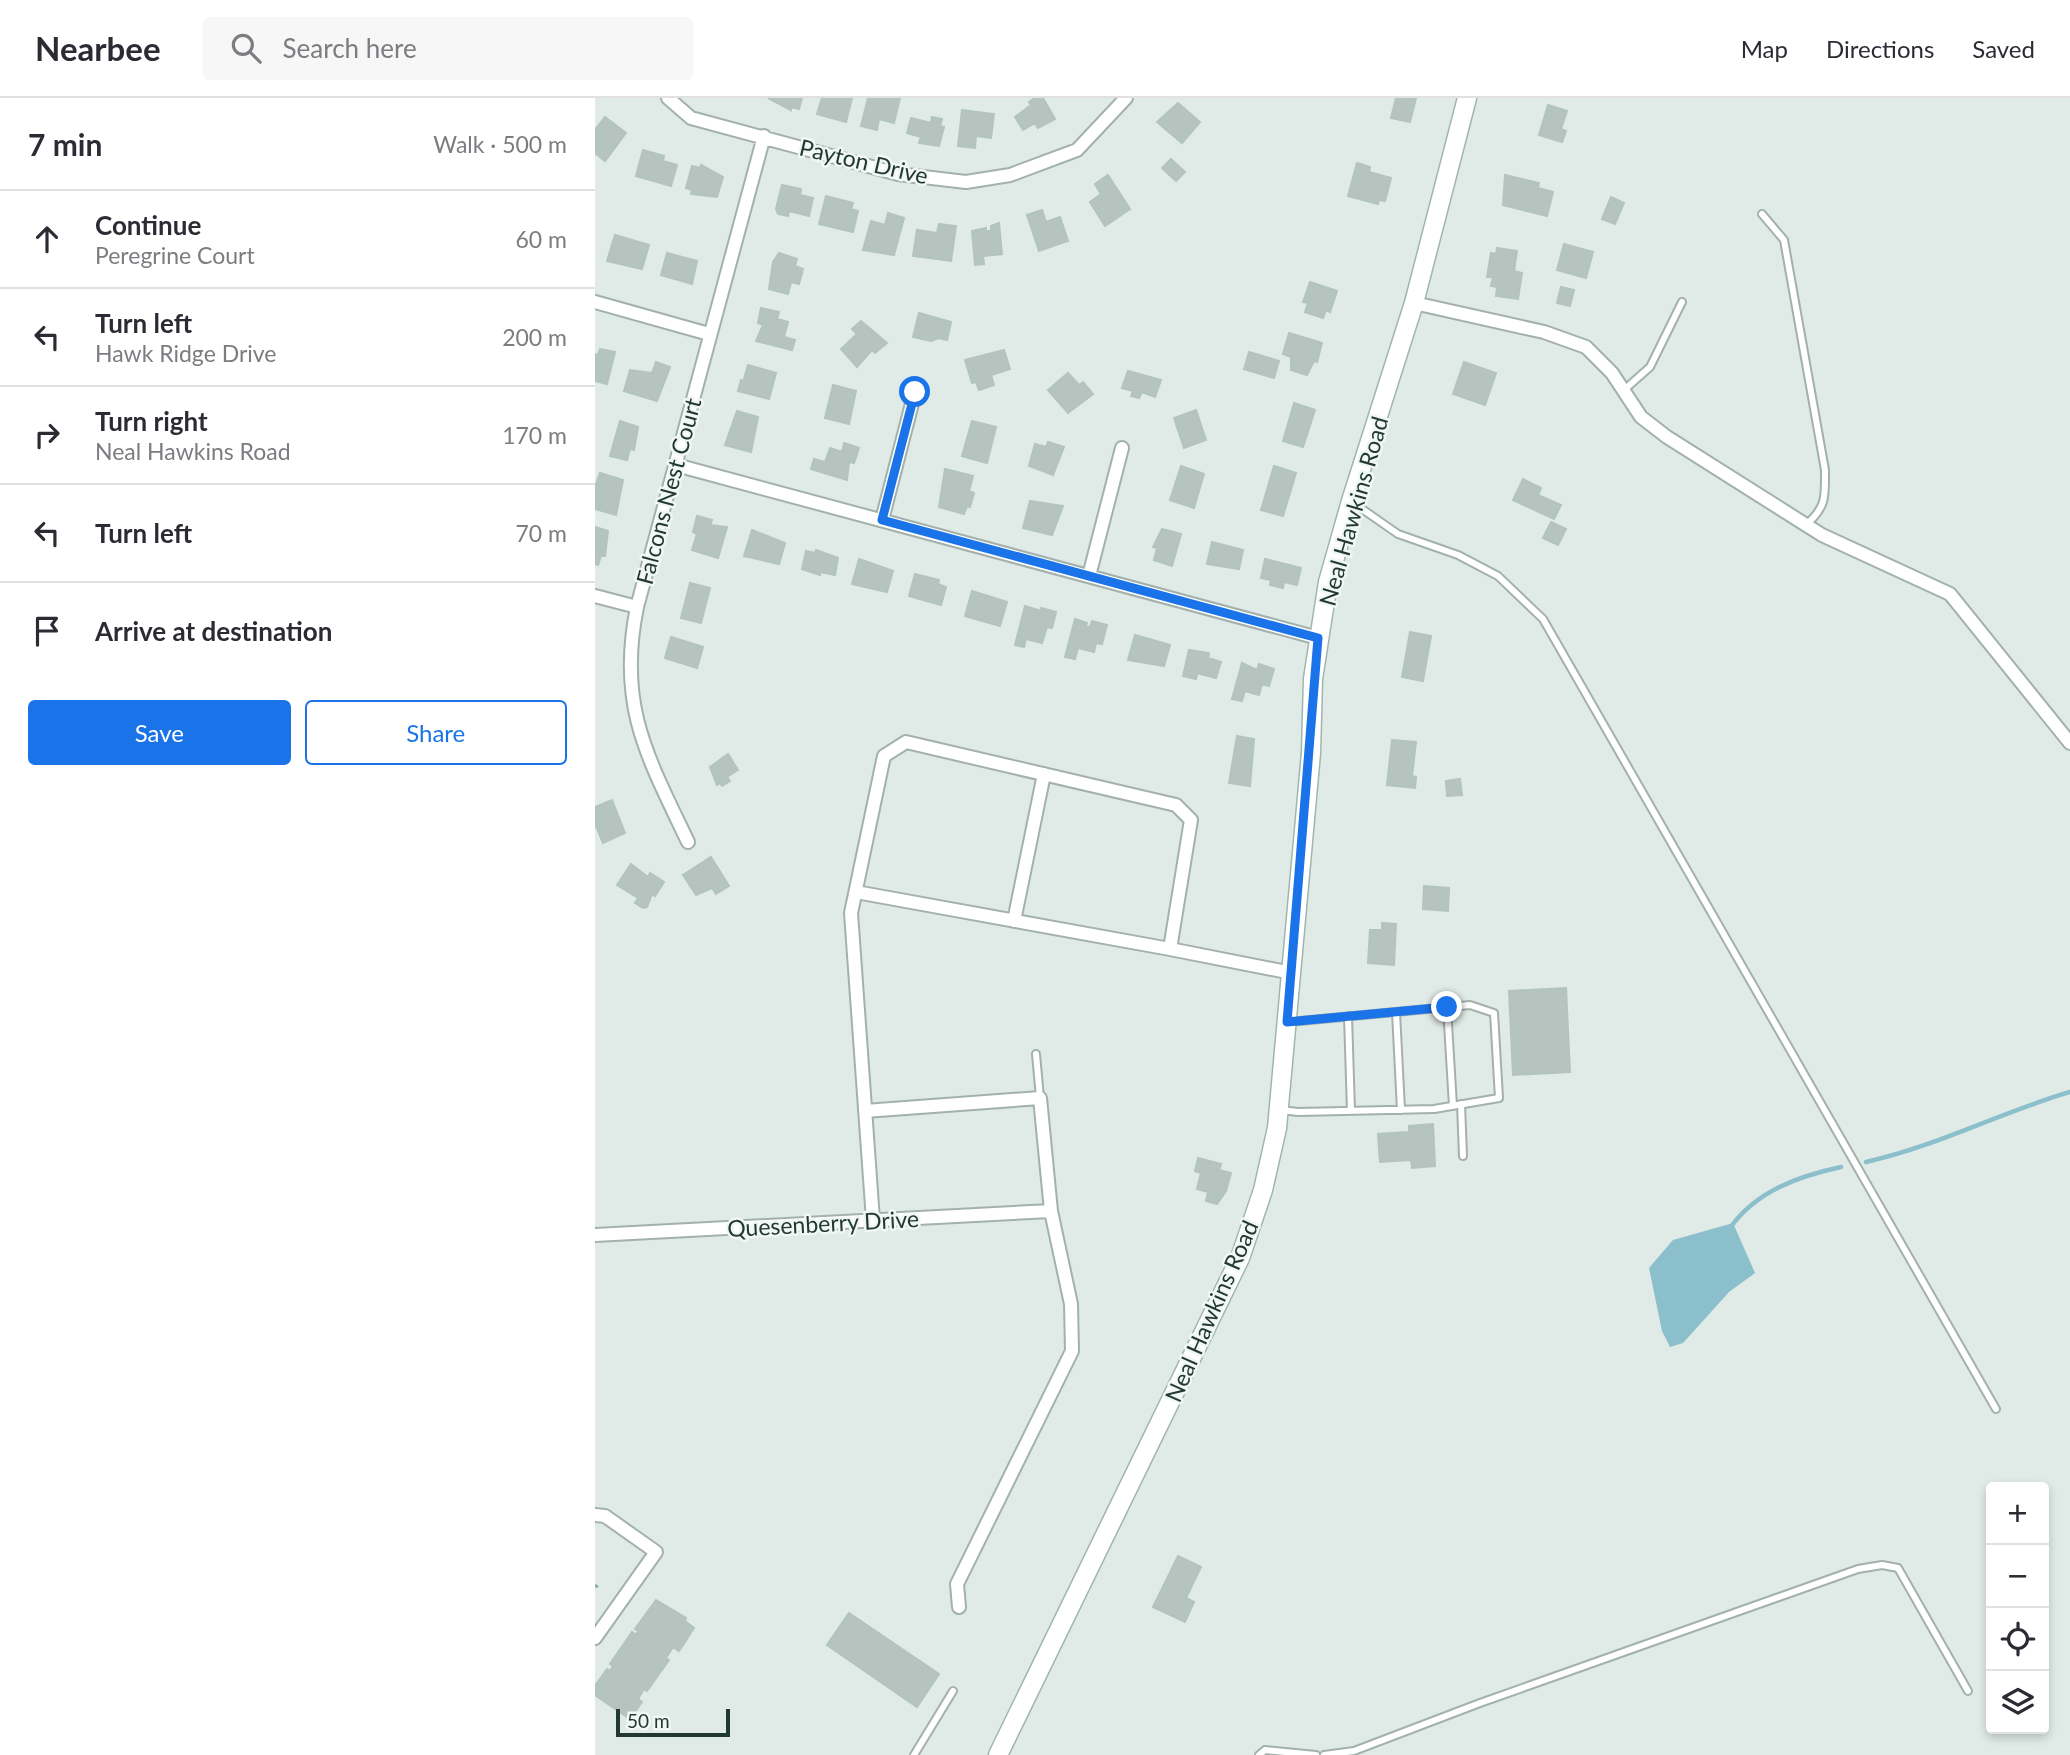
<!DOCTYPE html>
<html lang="en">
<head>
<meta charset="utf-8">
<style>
  body { margin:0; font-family:Lato,sans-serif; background:#f7f7f7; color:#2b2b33 }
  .controls { position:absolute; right:21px; bottom:21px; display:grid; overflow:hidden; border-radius:7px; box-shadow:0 4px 10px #0003 }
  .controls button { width:63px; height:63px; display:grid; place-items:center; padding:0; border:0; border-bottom:2px solid #e1e1e2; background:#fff; color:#2b2b33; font:35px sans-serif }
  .scale { position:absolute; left:21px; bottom:18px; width:114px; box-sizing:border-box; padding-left:7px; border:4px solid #223933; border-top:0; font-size:19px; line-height:24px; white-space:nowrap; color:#223933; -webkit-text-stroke:5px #f0f7f4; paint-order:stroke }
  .stop { position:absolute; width:21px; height:21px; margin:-16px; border:5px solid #1a73e8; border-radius:50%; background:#fff }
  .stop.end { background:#1a73e8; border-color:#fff; box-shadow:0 2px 7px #0008 }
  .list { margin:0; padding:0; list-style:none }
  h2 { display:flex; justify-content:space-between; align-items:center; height:91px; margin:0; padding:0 28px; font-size:30px }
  h2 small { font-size:23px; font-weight:400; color:#7c7c81 }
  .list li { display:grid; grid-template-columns:46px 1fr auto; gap:21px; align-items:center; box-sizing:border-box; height:98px; padding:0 28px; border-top:2px solid #e1e1e2 }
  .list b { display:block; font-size:26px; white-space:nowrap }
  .list p { margin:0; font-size:23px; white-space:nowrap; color:#7c7c81 }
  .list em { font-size:23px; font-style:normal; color:#7c7c81 }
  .actions { display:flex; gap:14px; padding:21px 28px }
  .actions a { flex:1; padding:16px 0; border:2px solid #1a73e8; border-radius:7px; text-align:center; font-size:24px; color:#1a73e8 }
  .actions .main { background:#1a73e8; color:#fff }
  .icon { flex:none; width:38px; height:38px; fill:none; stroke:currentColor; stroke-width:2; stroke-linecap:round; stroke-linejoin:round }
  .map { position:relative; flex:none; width:1475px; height:1657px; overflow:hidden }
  header { display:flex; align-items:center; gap:42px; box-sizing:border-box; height:98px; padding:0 35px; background:#fff; border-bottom:2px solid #e1e1e2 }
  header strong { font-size:33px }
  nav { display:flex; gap:38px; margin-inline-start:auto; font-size:24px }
  .search { width:490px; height:63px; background:#f7f7f7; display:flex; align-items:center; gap:18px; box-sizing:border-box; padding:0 24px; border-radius:7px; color:#7c7c81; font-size:26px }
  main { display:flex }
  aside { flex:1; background:#fff }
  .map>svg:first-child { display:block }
  .water { fill:#8bbfcb }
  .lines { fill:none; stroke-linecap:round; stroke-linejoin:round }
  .stream { stroke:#8bbfcb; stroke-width:4.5 }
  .building { fill:#b5c4bf; stroke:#b3c3bd; stroke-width:2 }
  .lane-casing { stroke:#a3b1ad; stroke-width:10 }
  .street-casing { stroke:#a3b1ad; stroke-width:16 }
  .secondary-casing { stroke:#a0b5ae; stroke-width:21 }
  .path { stroke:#82aba0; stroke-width:2.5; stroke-dasharray:3.5 5; stroke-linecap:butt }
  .lane { stroke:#fff; stroke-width:6 }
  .street { stroke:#fff; stroke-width:12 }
  .secondary { stroke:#fff; stroke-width:18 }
  .route { stroke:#1a73e8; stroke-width:9 }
  .labels { text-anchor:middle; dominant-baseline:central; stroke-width:5; stroke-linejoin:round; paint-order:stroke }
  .street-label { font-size:23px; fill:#223933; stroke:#f0f7f4 }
</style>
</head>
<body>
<header>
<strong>Nearbee</strong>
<div class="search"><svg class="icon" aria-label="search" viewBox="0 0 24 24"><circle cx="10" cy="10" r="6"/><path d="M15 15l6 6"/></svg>Search here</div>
<nav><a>Map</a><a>Directions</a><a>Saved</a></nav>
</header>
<main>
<aside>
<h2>7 min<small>Walk · 500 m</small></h2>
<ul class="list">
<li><svg class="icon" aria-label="ahead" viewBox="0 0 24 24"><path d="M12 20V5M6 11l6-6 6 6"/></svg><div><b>Continue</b><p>Peregrine Court</p></div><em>60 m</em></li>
<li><svg class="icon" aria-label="left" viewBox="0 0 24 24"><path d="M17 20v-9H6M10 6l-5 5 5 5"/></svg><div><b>Turn left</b><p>Hawk Ridge Drive</p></div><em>200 m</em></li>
<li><svg class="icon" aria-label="right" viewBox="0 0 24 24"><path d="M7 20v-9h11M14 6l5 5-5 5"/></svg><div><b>Turn right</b><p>Neal Hawkins Road</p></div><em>170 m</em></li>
<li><svg class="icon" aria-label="left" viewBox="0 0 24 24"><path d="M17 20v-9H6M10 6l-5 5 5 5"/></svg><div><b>Turn left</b></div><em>70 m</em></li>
<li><svg class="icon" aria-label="arrive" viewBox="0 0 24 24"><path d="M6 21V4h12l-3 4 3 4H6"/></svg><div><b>Arrive at destination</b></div></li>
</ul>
<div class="actions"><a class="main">Save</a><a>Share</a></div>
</aside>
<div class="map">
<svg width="1475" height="1657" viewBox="0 0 1475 1657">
  <rect width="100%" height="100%" fill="#e0eae6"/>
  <path class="water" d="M1138,1125l22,50 -26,19 -46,51 -13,4 -8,-16 -13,-63 24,-28z"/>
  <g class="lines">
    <path class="stream" d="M1271,1064c72,-16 135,-50 204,-70
      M1135,1130c26,-37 69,-52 111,-61"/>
  </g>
  <path class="building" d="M173,0h34l-3,11 -8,-2v3z
    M227,0h30l-6,24 -29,-8z
    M273,0h32l-6,25 -15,-4 -2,11 -16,-4z
    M440,0h8l12,21 -17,9 -3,-5 -12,7 -8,-13 16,-12 -2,-3z
    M801,0h20l-6,24 -19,-4z
    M583,5l22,19 -18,21 -25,-21z
    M953,7l19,6 -6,18 5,2 -4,11 -23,-7z
    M367,12l32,4 -3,24 -15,-2 -1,12 -17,-2z
    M10,19l21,16 -21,28 -10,-8v-23z
    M337,19l10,2 -2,7 4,1 -5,19 -20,-3 2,-6 -14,-4 4,-15 20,5z
    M48,52l21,6 -1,5 14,4 -6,21 -35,-10z
    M576,61l14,13 -9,9 -14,-13z
    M762,65l13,4 -1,5 22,6 -6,23 -6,-1 -1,4 -30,-8z
    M106,67l22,12 -6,20 -26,-3 1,-4 -6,-2 6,-22 8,2z
    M513,77l22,34 -25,17 -15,-24 11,-8 -6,-10z
    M910,77l34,8 -1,5 15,4 -6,24 -44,-11z
    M187,87l19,4 -1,6 13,3 -4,18 -20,-5 -1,5 -10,-2 -2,-5z
    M231,98l27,7 -2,6 7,2 -5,21 -34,-8z
    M1016,99l13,6 -9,21 -13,-5z
    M447,112l4,12 14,-5 8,24 -29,10 -12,-36z
    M293,115l16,5 -10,37 -31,-5 8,-29 14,4z
    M404,125l3,31 -19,2 1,8 -9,1 -3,-34 14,-3v3h5v-5z
    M344,126l17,2 -5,35 -38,-5 4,-26 20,3z
    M20,137l34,10 -7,24 -35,-8z
    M969,146l29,8 -7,26 -29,-8z
    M902,150l20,3 -3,20 8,2 -4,26 -22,-3 1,-9 -6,-1 2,-9h-6l4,-24 5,1z
    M72,155l30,8 -5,23 -31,-9z
    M184,155l18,6 -2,7 8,3 -4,15 -8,-2 -3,12 -19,-5 4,-27z
    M715,184l27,9 -7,21 -4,-2 -3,8 -18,-6 3,-9 -5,-1z
    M966,189l13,3 -4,16 -13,-3z
    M166,210l18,4 -2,7 11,3 -4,15 11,3 -3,10 -36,-9 7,-16 -5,-2z
    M324,215l32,9 -4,18 -8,-2 -8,3 -18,-4z
    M266,223l26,22 -12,10 -3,-3 -15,17 -16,-18 16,-15 -5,-5z
    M694,235l33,10 -5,19 -3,-1 -7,14 -16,-5v-13l-8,-3z
    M5,251l15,3 -8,32 -12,-3v-27l3,1z
    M409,252l6,19 -19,6 3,10 -15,5 -3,-8 -4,1 -7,-23z
    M654,254l30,9 -5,17 -30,-9z
    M61,264l14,5 -13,34 -33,-10 6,-21 22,3z
    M869,264l32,11 -11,32 -32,-11z
    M153,267l28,8 -7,26 -31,-8 3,-11 6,2 -3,-3z
    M533,273l33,9 -6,17 -13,-5 -3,6 -8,-2 2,-5 -11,-3z
    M473,275l11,12 4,-3 10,12 -25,19 -20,-23z
    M238,287l23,6 -7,33 -24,-6z
    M699,305l21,7 -12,37 -20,-6z
    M601,312l10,30 -22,8 -10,-30z
    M142,313l21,6 -7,35 -26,-7z
    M25,323l18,6 -4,23 -4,-1 -3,11 -17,-4z
    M377,323l24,6 -9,36 -25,-7z
    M453,344l16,5 -11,28 -24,-9 6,-22 11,3z
    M249,345l15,5 -5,15 -5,-1 -2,18 -36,-11 3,-10 11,3 5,-14 12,4z
    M586,368l23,8 -10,34 -24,-8z
    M679,368l22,7 -13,43 -22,-6z
    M350,371l28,7 -4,15 5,2 -4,14 -3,-1 -3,8 -25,-7z
    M5,375l23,7 -7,35 -21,-6v-22z
    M928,381l18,9 -3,7 23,10 -7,14 -41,-19z
    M435,403l33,5 -11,29 -29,-7z
    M102,418l15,4 -2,5 17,2 -9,31 -26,-8 5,-16 -4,-2z
    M956,424l15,7 -8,16 -15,-7z
    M0,429l13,4 -3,25h-4l-3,9 -3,-1z
    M567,431l19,5 -9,32 -18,-6 3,-12 -4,-1z
    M157,432l33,13 -6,21 -35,-8z
    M617,444l31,8 -4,19 -32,-5z
    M221,452l22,8 -3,17 -14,-3 -1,3 -18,-6 4,-18 9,2z
    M264,461l34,12 -6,21 -35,-8z
    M670,461l36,9 -4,17 -13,-3 -1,6 -13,-3 1,-5 -10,-2z
    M320,476l24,6 -1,4 8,3 -5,18 -32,-9z
    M95,485l20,5 -9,35 -20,-5z
    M377,493l35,11 -7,24 -35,-10z
    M430,508l13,4 1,4 2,-6 15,4 -4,16 -5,-1 -5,16 -16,-4 -2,8 -9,-2z
    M480,521l12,4 -1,3 4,1 2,-6 15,4 -5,19 -6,-1 -2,9 -16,-4 -3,11 -10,-2z
    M815,534l21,4 -8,45 -21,-4z
    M540,537l35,10 -6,21 -36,-6z
    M76,539l32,10 -6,21 -32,-10z
    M594,552l20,3 -1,5 13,4 -5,16 -19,-5 -1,6 -13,-3z
    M647,565l15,7 2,-6 15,5 -5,17 -7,-2 -3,11 -14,-4 -3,10 -10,-2z
    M642,638l17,3 -4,47 -21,-3z
    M797,642l24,2 -4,34 4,1 -1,11 -28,-3z
    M133,656l10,16 -11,7 3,4 -8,5 -2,-3 -3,2 -7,-18z
    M865,681l2,16 -15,1 -1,-15z
    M17,702l13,33 -22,10 -8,-19v-17z
    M116,759l18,29 -13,8 -4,-6 -16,7 -13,-20z
    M36,766l17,13 2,-4 14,9 -9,14 -3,-2 -5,13 -4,1 -8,-5 3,-5 -21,-13z
    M829,788l25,2 -1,23 -25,-2z
    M787,825l14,1 -2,41 -26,-2 2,-33h12z
    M971,890l4,84 -57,3 -4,-84z
    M838,1026l2,42 -23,2 -1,-8 -31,2 -2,-28 31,-2v-6z
    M603,1060l23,6 -2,6 12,3 -5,18 -9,13 -11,-3 2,-9 -11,-3 4,-16 -6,-2z
    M583,1458l23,11 -15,31 8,4 -9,20 -32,-15z
    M61,1502l30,18 -1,3 9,7 -15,23 -6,-4 -7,11 3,2 -22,31 -3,-2 -6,10 4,3 -12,17 -35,-24v-9l12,-17 3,2 3,-5 -3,-2 22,-32 4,3 2,-4 -3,-2z
    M254,1515l90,61 -22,33 -90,-62z"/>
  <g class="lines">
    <g class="lane-casing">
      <path id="lane" d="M1167,116l22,26 41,230c0,27 2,36 -19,55
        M1029,292l26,-23 32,-65
        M757,404l46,32 60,21 40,21 45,43 453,790
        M852,909l6,99
        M801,914l5,98
        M753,918l3,95
        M441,956l4,44
        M866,1006l2,52
        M686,1012l17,2 136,-3 65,-11 -5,-85 -24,-8 -181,17
        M319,1657l39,-64
        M664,1657l6,-5 51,5
        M729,1657l30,-4 126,-48 378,-134 24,-4 16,3 70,123"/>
    </g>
    <g class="street-casing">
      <path id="street" d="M73,0l23,20 207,56 68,8 44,-7 67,-25 49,-52
        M0,204l114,32
        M819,205l130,29 42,15 26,26 29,44 26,20 155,98 128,59 120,149
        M81,367l642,173
        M287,422l33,-128
        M494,478l33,-128
        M0,498l42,11
        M93,744c-41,-86 -71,-137 -51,-235l127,-471
        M261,794l314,57
        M419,823l30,-147
        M270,1013l175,-13 11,113 20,93 1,47 -115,233 2,23
        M278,1122l-22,-307 33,-157 22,-14 270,63 15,15 -21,129 122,24
        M0,1137l456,-24
        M0,1417l10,1 51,36 -61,86"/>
    </g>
    <g class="secondary-casing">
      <path id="secondary" d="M403,1657l242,-497 23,-68 14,-62 34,-375 2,-74 15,-97 23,-81 63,-198 53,-205"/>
    </g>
    <path class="path" d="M0,1487l5,4"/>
    <use href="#lane" class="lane"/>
    <use href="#street" class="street"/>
    <use href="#secondary" class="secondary"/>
  </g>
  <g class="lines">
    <path class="route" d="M320,294l-33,128 436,118 -31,384 160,-15"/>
  </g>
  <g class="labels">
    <g class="street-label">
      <text transform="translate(269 63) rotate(13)">Payton Drive</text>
      <text transform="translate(73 393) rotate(-75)">Falcons Nest Court</text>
      <text transform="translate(758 413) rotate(-74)">Neal Hawkins Road</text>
      <text transform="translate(228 1125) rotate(-3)">Quesenberry Drive</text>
      <text transform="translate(616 1213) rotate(-66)">Neal Hawkins Road</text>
    </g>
  </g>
</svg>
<div class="controls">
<button>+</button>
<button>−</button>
<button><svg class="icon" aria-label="locate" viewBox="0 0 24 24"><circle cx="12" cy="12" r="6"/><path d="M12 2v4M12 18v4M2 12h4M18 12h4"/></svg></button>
<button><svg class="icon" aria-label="layers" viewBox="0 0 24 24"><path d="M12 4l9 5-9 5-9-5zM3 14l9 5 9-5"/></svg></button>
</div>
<div class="scale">50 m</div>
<div class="stop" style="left:320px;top:294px"></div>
<div class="stop end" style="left:852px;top:909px"></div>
</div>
</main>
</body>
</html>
